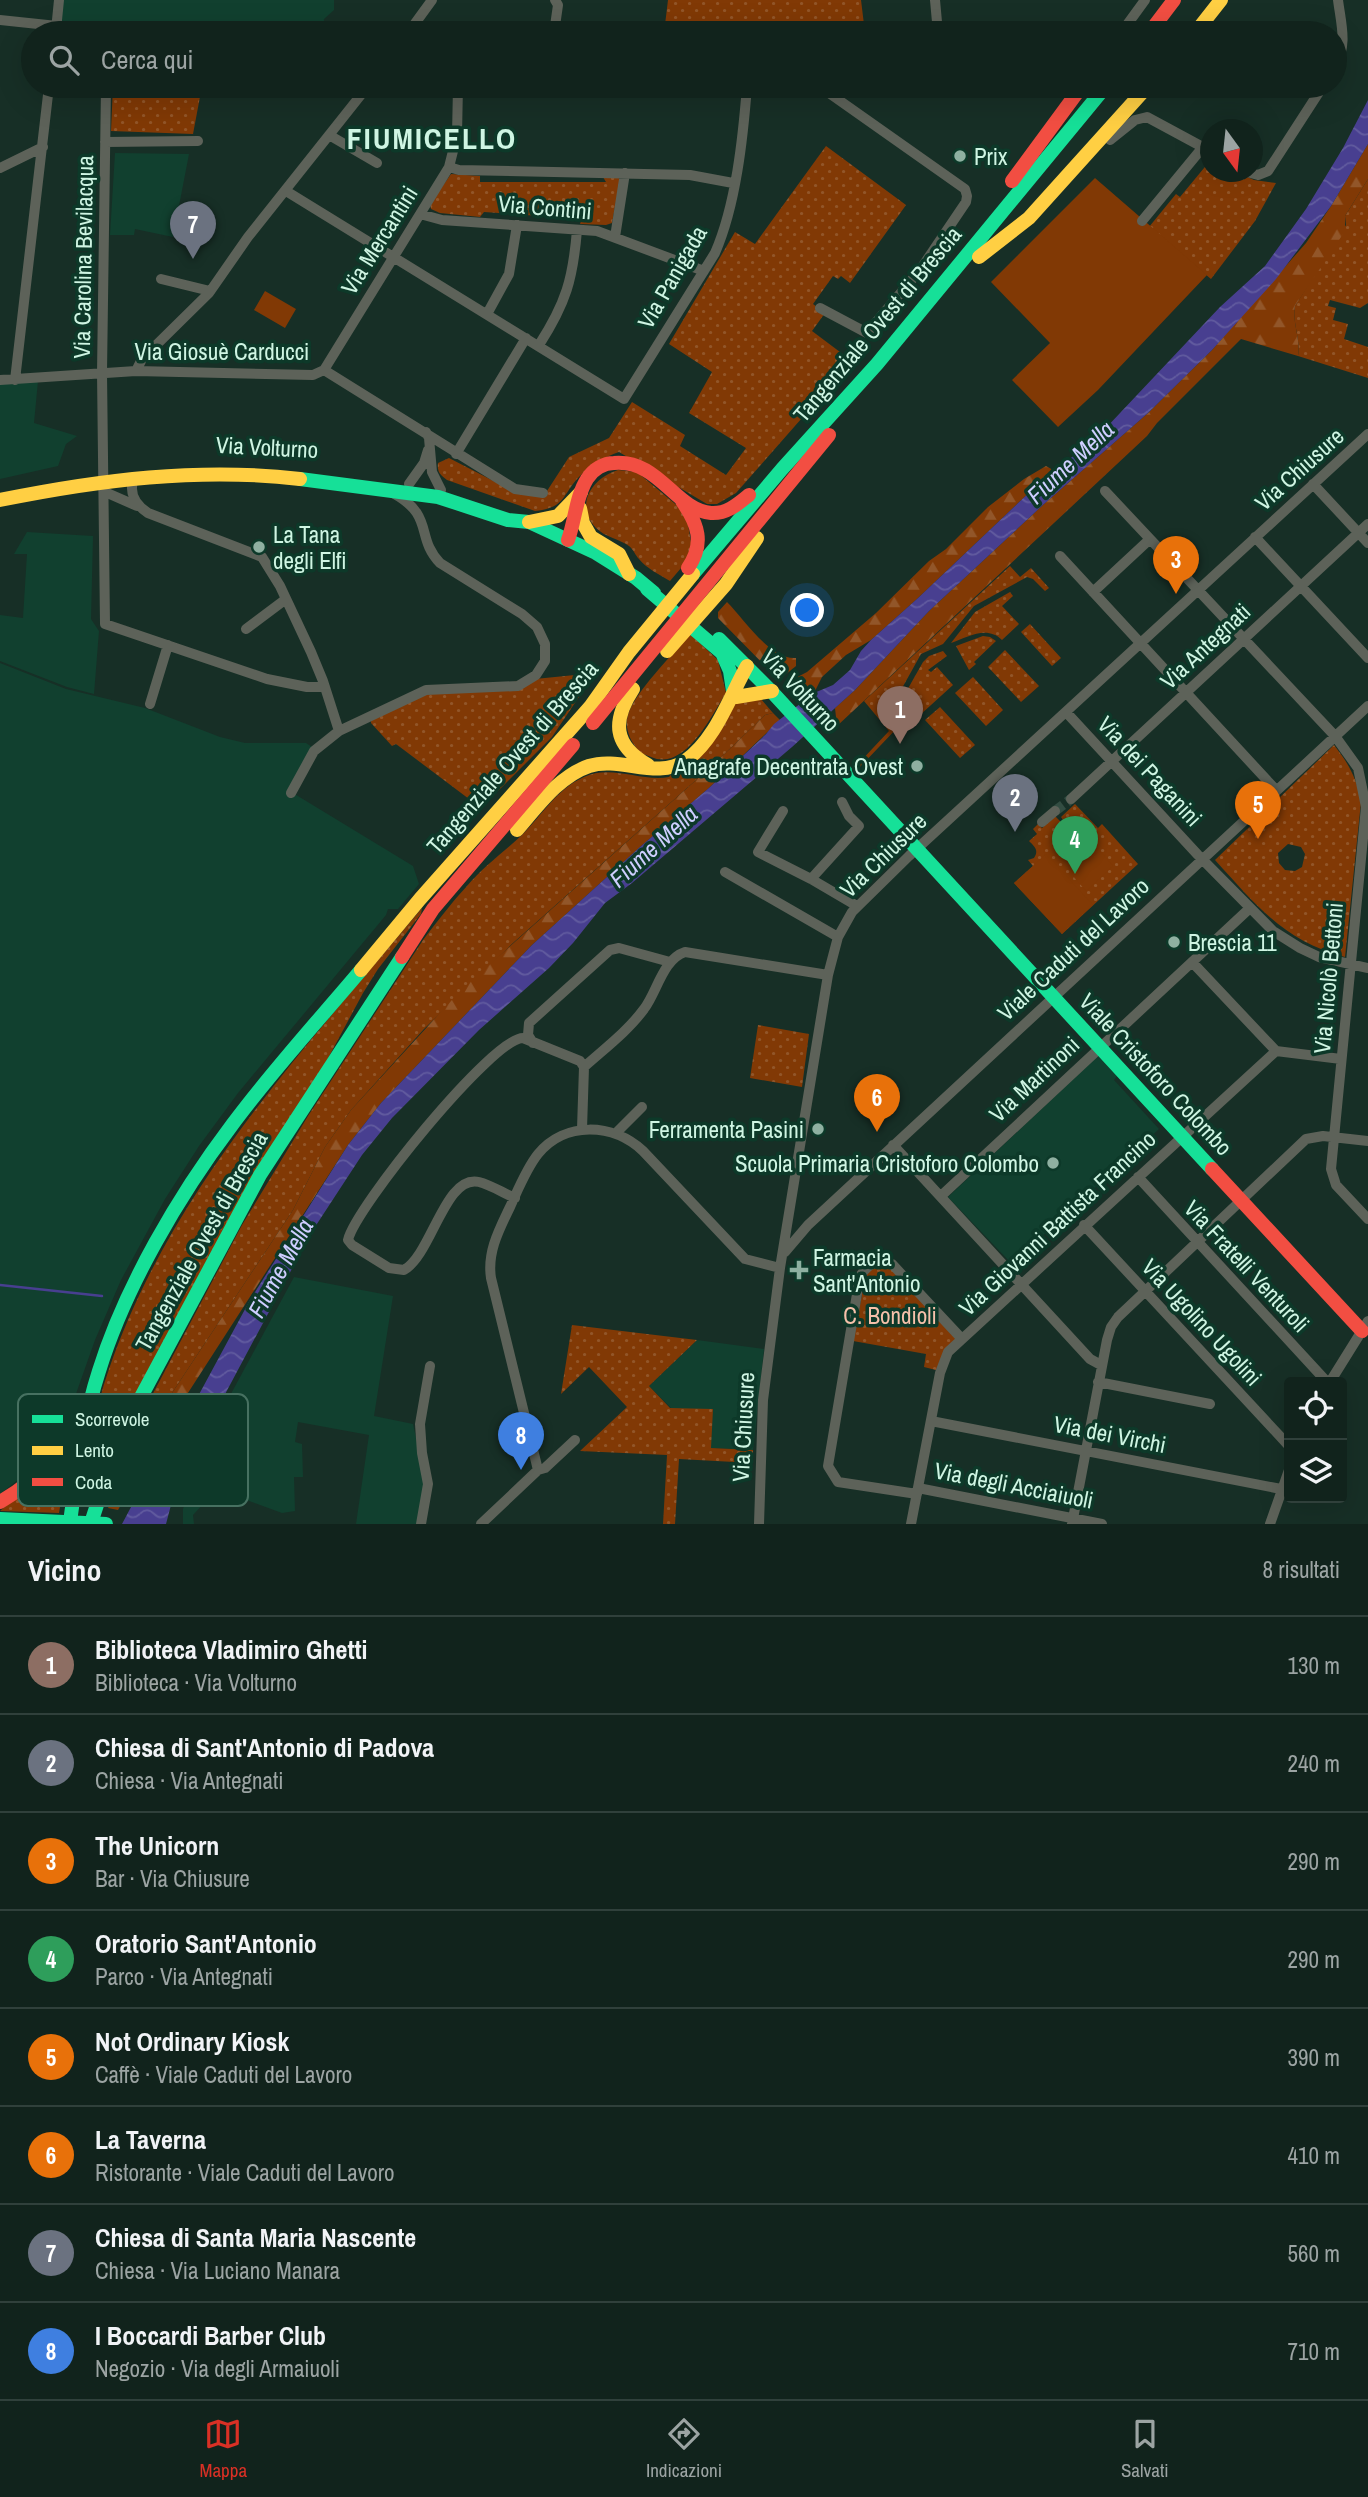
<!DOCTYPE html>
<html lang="it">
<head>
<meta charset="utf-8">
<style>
  body { margin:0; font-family:"Archivo Narrow",sans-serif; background:#1e2f29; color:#f1f3f6 }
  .controls { position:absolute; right:21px; bottom:21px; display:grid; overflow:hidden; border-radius:7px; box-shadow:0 7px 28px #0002 }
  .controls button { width:63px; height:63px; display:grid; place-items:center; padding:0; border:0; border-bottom:2px solid #30403b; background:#11231c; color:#f1f3f6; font:35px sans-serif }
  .compass { position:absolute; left:1200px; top:119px; width:63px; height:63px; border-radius:50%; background:#11231c; box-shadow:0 7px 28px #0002; rotate:165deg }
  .you { position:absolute; left:808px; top:611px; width:24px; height:24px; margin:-18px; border:5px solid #fff; border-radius:50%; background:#1a73e8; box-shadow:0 0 0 10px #1a73e833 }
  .badge { display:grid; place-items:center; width:46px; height:46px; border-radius:50%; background:#d93025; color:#fff; font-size:23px; font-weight:700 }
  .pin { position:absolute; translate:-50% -58px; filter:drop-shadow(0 2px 4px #0008) }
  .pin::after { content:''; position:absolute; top:37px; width:24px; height:21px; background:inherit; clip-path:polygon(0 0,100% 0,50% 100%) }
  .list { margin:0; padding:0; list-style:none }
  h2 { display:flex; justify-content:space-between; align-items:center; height:91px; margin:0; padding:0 28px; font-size:30px }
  h2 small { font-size:23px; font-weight:400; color:#9ca4a3 }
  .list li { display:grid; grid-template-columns:46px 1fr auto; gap:21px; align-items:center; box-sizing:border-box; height:98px; padding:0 28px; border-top:2px solid #30403b }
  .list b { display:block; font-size:26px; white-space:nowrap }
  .list p { margin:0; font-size:23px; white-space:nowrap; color:#9ca4a3 }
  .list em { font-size:23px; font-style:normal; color:#9ca4a3 }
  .icon { flex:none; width:38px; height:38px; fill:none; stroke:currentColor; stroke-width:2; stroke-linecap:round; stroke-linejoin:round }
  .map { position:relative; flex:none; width:1368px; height:1524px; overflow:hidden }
  .search { position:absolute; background:#11231c; box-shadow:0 7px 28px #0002; left:21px; right:21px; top:21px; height:77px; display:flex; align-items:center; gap:18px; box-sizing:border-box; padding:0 24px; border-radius:38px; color:#9ca4a3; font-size:26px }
  .sheet { height:875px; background:#11231c }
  nav { display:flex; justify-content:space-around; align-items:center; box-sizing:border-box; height:98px; border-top:2px solid #30403b; background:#11231c; font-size:19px; color:#9ca4a3 }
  nav a { display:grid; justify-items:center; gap:4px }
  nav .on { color:#d93025 }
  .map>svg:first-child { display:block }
  .built { fill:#11402f }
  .green { fill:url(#green-dots); fill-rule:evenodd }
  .forest { fill:url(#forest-firs) }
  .pitch { fill:#813905 }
  .water { fill:url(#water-waves) }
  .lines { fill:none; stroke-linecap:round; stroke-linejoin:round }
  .stream { stroke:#483f90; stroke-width:2.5 }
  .street-tunnel { stroke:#334d42; stroke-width:10; stroke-dasharray:10 5; stroke-linecap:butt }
  .street { stroke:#5d6259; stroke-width:10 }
  .fast { stroke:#16e098; stroke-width:14 }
  .slow { stroke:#ffcf43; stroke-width:14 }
  .jam { stroke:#f24e42; stroke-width:14 }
  .poi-dot { fill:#8fb0a1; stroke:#0d3929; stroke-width:2.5 }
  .labels { text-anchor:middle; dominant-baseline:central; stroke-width:7; stroke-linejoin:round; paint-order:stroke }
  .poi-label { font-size:23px; fill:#cff5e3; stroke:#0d3929; text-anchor:start }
  .street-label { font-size:23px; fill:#cff5e3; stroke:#0d3929 }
  .park-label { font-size:23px; fill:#f6c1aa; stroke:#0d3929 }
  .water-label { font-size:24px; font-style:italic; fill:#ceceff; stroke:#0d3929 }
  .district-label { font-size:30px; font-weight:bold; letter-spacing:2px; fill:#cff5e3; stroke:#0d3929 }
  .key { fill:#0d3929; stroke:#477161; stroke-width:2 }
  .key-label { font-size:19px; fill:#cff5e3 }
</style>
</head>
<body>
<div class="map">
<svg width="1368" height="1524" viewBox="0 0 1368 1524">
  <defs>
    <pattern id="green-dots" width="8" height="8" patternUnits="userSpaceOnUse" patternTransform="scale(1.75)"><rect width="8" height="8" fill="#813905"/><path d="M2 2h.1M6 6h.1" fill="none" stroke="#925629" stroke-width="1.8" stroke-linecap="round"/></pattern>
    <pattern id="forest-firs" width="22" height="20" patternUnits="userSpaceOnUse" patternTransform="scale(1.75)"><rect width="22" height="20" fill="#813905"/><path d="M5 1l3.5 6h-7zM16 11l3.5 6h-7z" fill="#925629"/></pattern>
    <pattern id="water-waves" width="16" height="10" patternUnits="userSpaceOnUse" patternTransform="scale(1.75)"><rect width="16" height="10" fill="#483f90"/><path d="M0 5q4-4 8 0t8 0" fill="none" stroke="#615b9f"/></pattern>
  </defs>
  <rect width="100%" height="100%" fill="#172f26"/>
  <path class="built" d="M62,0h272v10l-10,9 -1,14h-265z
    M115,153l74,1 -16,83 -38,-8 -1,6h-24z
    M0,381h38l-4,42 43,13 -11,8 -8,22 -58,13z
    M27,532l66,4 -2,83 8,12 -5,63 -27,-7 -67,-26v-46l23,3 4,-64h-13z
    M0,663l66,26 79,19 75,29 25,6h61l6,4 -24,43 125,76 6,18 -21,25h-10l-2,6 -148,178 -39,53 -34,53 -44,81 -26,60 -23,65 -24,51 -48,38z
    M1098,1056l19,20 -3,4 45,49 -147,135 -64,-67z
    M294,1277l99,19 -19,120 39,8 13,60 -8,40h-62l13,-89 -71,-13 -3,20 7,2 1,33h-9l1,34 -13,2 -65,-24 -24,26 1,9h-11v-15l36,-93z
    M697,1340l67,9 -11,101 -42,-2 -62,-62z"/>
  <path class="green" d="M668,0h193l4,33h-201z
    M113,86h89l-9,48 -82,-3z
    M826,146l80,59 -56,78 -9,-7 -3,3 -5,-3 -20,28 12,9 -13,18 40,30 -116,132 -19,11h-10l-88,-52c-13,4 -28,13 -38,23 -19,18 -14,33 -46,36l-88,-31c-7,-5 -10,-8 -9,-17l11,-5 66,34 32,-1 22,-34 40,-19 23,-36 53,33 -5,11 46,29 20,-27 -57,-35 23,-41 -43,-28 66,-112 20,12z
    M1208,155l2,2v15h27l17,8 22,3 -21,38 -44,58 -62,-52 27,-33 4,3 29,-35 -4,-3z
    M451,174l29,2v6h126l-3,-5h15l2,3 -8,43 -6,2 -26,-1 2,-5 -98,-7 -4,5 -40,-4 -9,-4 -1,-5z
    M1368,179v124l-8,5 -30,-8 -2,6 8,2 -3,12 15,4 -4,15 24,8v31l-70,-22c3,-17 -6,-33 -3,-50l51,-81 -1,-9z
    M618,470l19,2 49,41 7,41 -23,27c-10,-6 -24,-13 -31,-22 -4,-4 -5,-9 -10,-13 -10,-7 -24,-9 -33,-18 -22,-23 -4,-50 22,-58z
    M1010,566l10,11 11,-9 18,20 -4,3 -12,-12 -6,-2 -53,29 -31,38 -22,10 -30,54 1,10 7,8 -40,42 -2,-3 32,-34 -25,-30z
    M1010,592l3,4 -11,10 17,18 -17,16c-15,-15 -34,-3 -51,3l24,-31z
    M1030,624l31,34 -9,8 -31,-34z
    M690,634l28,26 8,33c-15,23 -41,79 -75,64 -4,-2 -10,-3 -13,-7 -8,-9 -14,-23 -10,-35 6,-22 46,-62 62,-81z
    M983,636l7,1 6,4 -22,21 2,2 -7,6 -13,-24z
    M1005,650l34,36 -18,16 -33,-35z
    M943,651l4,5 -19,14 3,2 6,-5 16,18 -33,30 -8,-9 -13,12 -2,-10 26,-46 6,-6z
    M595,673l-43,64 -71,71 -85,-64 -4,2 -21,-23v-4l51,-24 113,-16z
    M973,677l30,33 -17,16 -31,-33z
    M761,699l12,14 -8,2 -51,49 -201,179 -89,86 -73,81 -26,37 -32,63 -121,183 -46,85 -4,5 -7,2 -4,-5 10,-26 121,-229 66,-109 115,-176c14,-18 28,-37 44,-54 16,-19 37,-34 55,-51 20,-20 35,-46 62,-58 27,-13 57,5 85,0l69,-76z
    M940,707l35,38 -15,13 -35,-38z
    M1334,745c15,19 23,34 27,57l-16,155c-61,-16 -90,-53 -130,-97zM1288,844l13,3 4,7 -3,13 -7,4 -10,-1 -6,-7 -1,-10z
    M1075,804l23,24 4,-4 36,40 -76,70 -48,-51 19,-17 -5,-6 6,-2c5,-8 1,-11 -5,-17l8,-7 -4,-5 5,-5 4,4 13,-12 6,6 2,-2 -2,-3z
    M422,908l-1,6 -43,55 -15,24 -272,507 -8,-1c6,-44 11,-88 26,-130 62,-180 194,-318 313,-461z
    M758,1025l51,9 -7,53 -52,-9z
    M876,1265l15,3 65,71 -20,31 -12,-3 2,-13 -73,-13 13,-67z
    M572,1325l125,15 -48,46 21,22 43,1 -2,39 42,2v13l-74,-4 -4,65h-12l4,-69 -87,-4 47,-44 -38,-40 -28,27z
    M69,1451l-10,62 -59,-2z"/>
  <path class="forest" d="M1368,144v35l-23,37v15l-50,75c-3,17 6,33 3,50l-57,-17 -84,84 -10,13 -310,290 -2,-18 20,-18 74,-79 115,-107 104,-91 64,-63 94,-107 25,-37z
    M1046,466l7,4 -135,128 -47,42 -25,15 -24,22 -8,16 -12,10 -18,-19 23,-12 69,-59 53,-52 17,-12 42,-42 36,-28z
    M727,602c17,17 43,58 69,56v8l-17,14 -61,-62v-6z
    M773,713l7,7 -70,67 -70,60 -108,98 -151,158 -33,42 -193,299 -37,66 -10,-2 64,-115 121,-183 32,-63 26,-37 111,-121 252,-225 51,-49z"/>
  <path class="pitch" d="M1095,178l112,97 -109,115 -40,37 -46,-47 38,-37 -59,-61z
    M265,291l31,18 -11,19 -31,-18z
    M1100,851l13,15 -27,25 -13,-15z
    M1046,854l47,51 -31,29 -48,-51z"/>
  <path class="water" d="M1368,100v44l-37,62 -55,73 -64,71 -64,63 -104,91 -115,107 -74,79 -63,57 -160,136 -27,20 -32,40 -24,25 -70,62 -87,88 -30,37 -51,78 -96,180 -19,24 -28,24 -1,4 6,11 9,3 -11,26 -5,19h-44l33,-62 41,-62 54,-100 98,-155 33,-42 151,-158 108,-98 70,-60 56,-53 8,-10 40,-31 19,-8 17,-15 11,-19 10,-11 47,-42 135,-128 22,-15 29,-25 116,-123 45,-41 41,-57 37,-61z"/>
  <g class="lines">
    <path class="stream" d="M0,1285l102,11"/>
    <path class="street-tunnel" d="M1055,811l16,-12"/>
    <path class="street" d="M935,0l3,33
      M0,20l57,6
      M56,30l3,-30
      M408,33l24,-33
      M554,33l4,-28 -3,-5
      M1121,33l24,-33
      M1335,67c13,-22 6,-43 3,-67
      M106,86l-4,287 3,251 162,55 40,8h18
      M819,86l146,103 2,7 -1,6 -46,68 -53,63 -47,-25
      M963,86l12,2 5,-2
      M329,135l48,28
      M1110,140l25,-20 12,-3 63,34
      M105,142l93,-1
      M449,167l10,3 231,5 43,8
      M0,168l43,-21
      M1247,172l11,3 10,-4 55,-85
      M286,191l338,208 91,-146c21,-48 28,-115 32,-167
      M420,214l22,6 155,11 107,40
      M1142,221l61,-74
      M615,237l10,-64
      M161,279l49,12
      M487,314l22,-40 8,-49
      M539,345c27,-42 34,-66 38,-115
      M324,370l125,-203 8,-32 1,-49
      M324,370l191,119 28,4
      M136,371l6,-12 67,-66 39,-56 120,-151
      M0,380l136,-9 177,4 11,-5
      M15,380l34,-294
      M426,432l3,6 3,34 9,18
      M456,454l70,-116
      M134,478c-6,15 2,27 14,35l114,44 18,29 31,66 12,29 16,50
      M409,484l15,-21 4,-13
      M1313,484l55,59
      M1105,491l230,245 23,32 8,39 -35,362 5,16 32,34
      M105,492l32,14
      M1255,537l113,121
      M1060,556l216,234
      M1093,592l57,-53
      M246,629l40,-30
      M150,704l18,-59
      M1066,712l132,143 75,76 27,17 19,9 49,11
      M291,793l23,-42 25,-20 87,-41 92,-4 18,-11 9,-14v-17l-8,-17 -15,-13 -82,-51c-25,-26 -5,-47 -47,-70
      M1071,799l297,-275
      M783,811l-25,41 53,27 46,27
      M1042,822l13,-11
      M725,872l113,65
      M811,879l48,-53 -10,-10 -7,-14
      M1192,962l84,89
      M533,1043l-5,-8 1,-12 81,-73 9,-2 51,14
      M584,1067c20,-18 44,-36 60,-58 13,-17 19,-50 41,-57l143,23
      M616,1133l26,-26
      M893,1145l197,214 11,6
      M1138,1177l189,205
      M941,1196l309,-288
      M515,1198c-12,-5 -24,-13 -36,-16 -34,-8 -47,72 -75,88l-15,-2 -37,-23 -4,-5c7,-32 144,-202 175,-202l57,23 4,6 -2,62
      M1084,1225l205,221
      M785,1252l23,-27 560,-519
      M1098,1382l112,22
      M1330,1382l38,-61
      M931,1421l350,68
      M538,1470l-47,-192c-4,-26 8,-48 19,-71 8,-17 16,-38 28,-53 27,-33 75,-31 105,-3l102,108 35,9
      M918,1488l184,36
      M917,1494l-79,-12 -10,-16 32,-190c9,-13 17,-17 32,-12l70,75
      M421,1524l7,-40 -6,-31 -2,-29 10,-58
      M481,1524l57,-54 7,-2 30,-28
      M759,1524l4,-124 17,-132 48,-293 10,-38 14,-25 57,-56 459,-422
      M911,1524l29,-151 8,-21 328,-301 65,8
      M1072,1524l35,-184 4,-13 7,-10 188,-178 17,-3 45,5
      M1270,1524l19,-54"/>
    <path class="fast" d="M300,479l138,18 70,23 21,2 67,31 40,25 18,15
      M693,574l89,-105 95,-105 229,-278
      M647,589l75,64 8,18 3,20
      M719,639l54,54 439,476
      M0,1519l106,5
      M70,1522c7,-50 13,-102 29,-151 26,-84 80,-176 133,-246 40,-54 86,-104 129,-155
      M91,1523l28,-85 141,-263 142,-218"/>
    <path class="slow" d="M1195,33l26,-33
      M979,257l50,-39 119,-132
      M0,500c99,-20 199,-33 300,-21
      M580,508l3,15 8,14 28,17 10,20
      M529,522l29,-6 23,-24
      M667,651l59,-67 31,-46
      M633,689c-21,32 -20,56 15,76
      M736,697l36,-6
      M517,830c20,-23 42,-54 72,-64 31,-10 68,14 96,-5 30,-20 45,-65 62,-95
      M361,970l59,-71 170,-192 39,-55 64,-78"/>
    <path class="jam" d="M1149,33l25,-33
      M1012,181l70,-95
      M682,501c16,23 23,42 6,67
      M568,540c7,-19 8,-44 19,-61 6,-10 17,-16 27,-16 45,-4 61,47 97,50 16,1 27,-9 38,-18
      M593,723l236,-288
      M402,957l31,-48 140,-164
      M1212,1169l150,162
      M0,1502c38,-22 62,-50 78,-90"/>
  </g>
  <g class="poi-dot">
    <circle cx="960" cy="156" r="7"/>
    <circle cx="259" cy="547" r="7"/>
    <circle cx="917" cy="766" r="7"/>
    <circle cx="1174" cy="942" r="7"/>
    <circle cx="818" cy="1129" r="7"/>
    <circle cx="1053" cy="1163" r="7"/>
    <path d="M795.5 1259.5h7v7h7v7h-7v7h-7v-7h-7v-7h7z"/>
  </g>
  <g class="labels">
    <g class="poi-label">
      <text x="974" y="156">Prix</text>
      <text x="273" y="534">La Tana<tspan x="273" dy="26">degli Elfi</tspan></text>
      <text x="903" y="766" text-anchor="end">Anagrafe Decentrata Ovest</text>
      <text x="1188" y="942">Brescia 11</text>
      <text x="804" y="1129" text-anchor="end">Ferramenta Pasini</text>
      <text x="1039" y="1163" text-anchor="end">Scuola Primaria Cristoforo Colombo</text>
      <text x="813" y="1257">Farmacia<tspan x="813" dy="26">Sant'Antonio</tspan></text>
    </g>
    <g class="street-label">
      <text transform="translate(545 207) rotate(5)">Via Contini</text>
      <text transform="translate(379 240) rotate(-58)">Via Mercantini</text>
      <text transform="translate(83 257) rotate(-89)">Via Carolina Bevilacqua</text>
      <text transform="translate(672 277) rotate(-60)">Via Panigada</text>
      <text transform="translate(877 324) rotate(-50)">Tangenziale Ovest di Brescia</text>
      <text x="222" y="351">Via Giosuè Carducci</text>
      <text transform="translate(267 447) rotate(3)">Via Volturno</text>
      <text transform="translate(1299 469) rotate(-42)">Via Chiusure</text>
      <text transform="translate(1205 646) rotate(-43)">Via Antegnati</text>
      <text transform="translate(801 690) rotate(47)">Via Volturno</text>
      <text transform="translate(512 757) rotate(-49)">Tangenziale Ovest di Brescia</text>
      <text transform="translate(1150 771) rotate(47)">Via dei Paganini</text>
      <text transform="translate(883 855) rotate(-44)">Via Chiusure</text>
      <text transform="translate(1073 949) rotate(-43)">Viale Caduti del Lavoro</text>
      <text transform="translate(1328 978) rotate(-85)">Via Nicolò Bettoni</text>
      <text transform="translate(1156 1074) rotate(47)">Viale Cristoforo Colombo</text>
      <text transform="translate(1034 1079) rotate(-43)">Via Martinoni</text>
      <text transform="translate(1057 1223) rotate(-43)">Via Giovanni Battista Francino</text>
      <text transform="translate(201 1241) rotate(-61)">Tangenziale Ovest di Brescia</text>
      <text transform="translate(1247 1266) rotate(47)">Via Fratelli Venturoli</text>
      <text transform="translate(1202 1322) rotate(47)">Via Ugolino Ugolini</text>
      <text transform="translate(743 1427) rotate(-87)">Via Chiusure</text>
      <text transform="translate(1110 1434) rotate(11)">Via dei Virchi</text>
      <text transform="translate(1014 1485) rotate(11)">Via degli Acciaiuoli</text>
    </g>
    <g class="park-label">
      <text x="890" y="1315">C. Bondioli</text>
    </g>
    <g class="water-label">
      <text transform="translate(1070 462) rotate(-43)">Fiume Mella</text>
      <text transform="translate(653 846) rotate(-42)">Fiume Mella</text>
      <text transform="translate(280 1268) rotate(-61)">Fiume Mella</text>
    </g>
    <g class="district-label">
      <text x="432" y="138">FIUMICELLO</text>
    </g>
  </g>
  <rect x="18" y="1394" width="230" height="112" rx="10" class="key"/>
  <rect x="32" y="1415" width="31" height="8" fill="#16e098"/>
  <rect x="32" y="1446" width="31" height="9" fill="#ffcf43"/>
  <rect x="32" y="1478" width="31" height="8" fill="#f24e42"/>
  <g class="key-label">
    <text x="75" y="1426">Scorrevole</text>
    <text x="75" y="1457">Lento</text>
    <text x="75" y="1489">Coda</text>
  </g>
</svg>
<div class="controls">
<button><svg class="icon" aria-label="locate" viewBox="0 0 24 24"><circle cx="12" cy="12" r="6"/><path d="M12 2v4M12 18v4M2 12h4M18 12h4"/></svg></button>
<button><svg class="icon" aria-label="layers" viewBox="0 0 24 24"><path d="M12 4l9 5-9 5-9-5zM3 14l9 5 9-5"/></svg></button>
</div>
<svg class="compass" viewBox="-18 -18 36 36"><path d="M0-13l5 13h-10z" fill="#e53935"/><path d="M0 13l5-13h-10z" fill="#9ca4a3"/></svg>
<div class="you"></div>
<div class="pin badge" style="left:900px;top:744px;background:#8d6e63">1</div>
<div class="pin badge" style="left:1015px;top:832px;background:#6b7280">2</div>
<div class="pin badge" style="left:1176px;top:594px;background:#e8710a">3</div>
<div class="pin badge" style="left:1075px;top:874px;background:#2e9e5b">4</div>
<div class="pin badge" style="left:1258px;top:839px;background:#e8710a">5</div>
<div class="pin badge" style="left:877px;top:1132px;background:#e8710a">6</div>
<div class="pin badge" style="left:193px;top:259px;background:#6b7280">7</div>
<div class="pin badge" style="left:521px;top:1470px;background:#3f7fe0">8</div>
<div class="search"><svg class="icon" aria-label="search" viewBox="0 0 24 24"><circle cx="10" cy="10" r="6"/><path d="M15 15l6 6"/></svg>Cerca qui</div>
</div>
<section class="sheet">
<h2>Vicino<small>8 risultati</small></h2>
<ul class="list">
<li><span class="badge" style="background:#8d6e63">1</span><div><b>Biblioteca Vladimiro Ghetti</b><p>Biblioteca · Via Volturno</p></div><em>130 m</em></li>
<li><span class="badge" style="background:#6b7280">2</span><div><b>Chiesa di Sant'Antonio di Padova</b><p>Chiesa · Via Antegnati</p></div><em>240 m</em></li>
<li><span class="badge" style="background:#e8710a">3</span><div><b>The Unicorn</b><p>Bar · Via Chiusure</p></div><em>290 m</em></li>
<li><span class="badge" style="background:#2e9e5b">4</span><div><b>Oratorio Sant'Antonio</b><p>Parco · Via Antegnati</p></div><em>290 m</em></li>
<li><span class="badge" style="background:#e8710a">5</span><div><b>Not Ordinary Kiosk</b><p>Caffè · Viale Caduti del Lavoro</p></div><em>390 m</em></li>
<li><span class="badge" style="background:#e8710a">6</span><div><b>La Taverna</b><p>Ristorante · Viale Caduti del Lavoro</p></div><em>410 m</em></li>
<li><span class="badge" style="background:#6b7280">7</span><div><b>Chiesa di Santa Maria Nascente</b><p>Chiesa · Via Luciano Manara</p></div><em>560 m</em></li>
<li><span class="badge" style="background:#3f7fe0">8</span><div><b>I Boccardi Barber Club</b><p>Negozio · Via degli Armaiuoli</p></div><em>710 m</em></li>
</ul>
</section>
<nav>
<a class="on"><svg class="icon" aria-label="map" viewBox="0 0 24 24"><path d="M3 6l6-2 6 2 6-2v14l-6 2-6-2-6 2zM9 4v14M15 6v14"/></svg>Mappa</a>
<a><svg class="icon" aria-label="directions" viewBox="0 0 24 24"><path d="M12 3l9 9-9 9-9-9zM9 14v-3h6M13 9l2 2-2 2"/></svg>Indicazioni</a>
<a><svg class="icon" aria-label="saved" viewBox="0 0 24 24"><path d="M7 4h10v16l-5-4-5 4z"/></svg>Salvati</a>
</nav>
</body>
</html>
